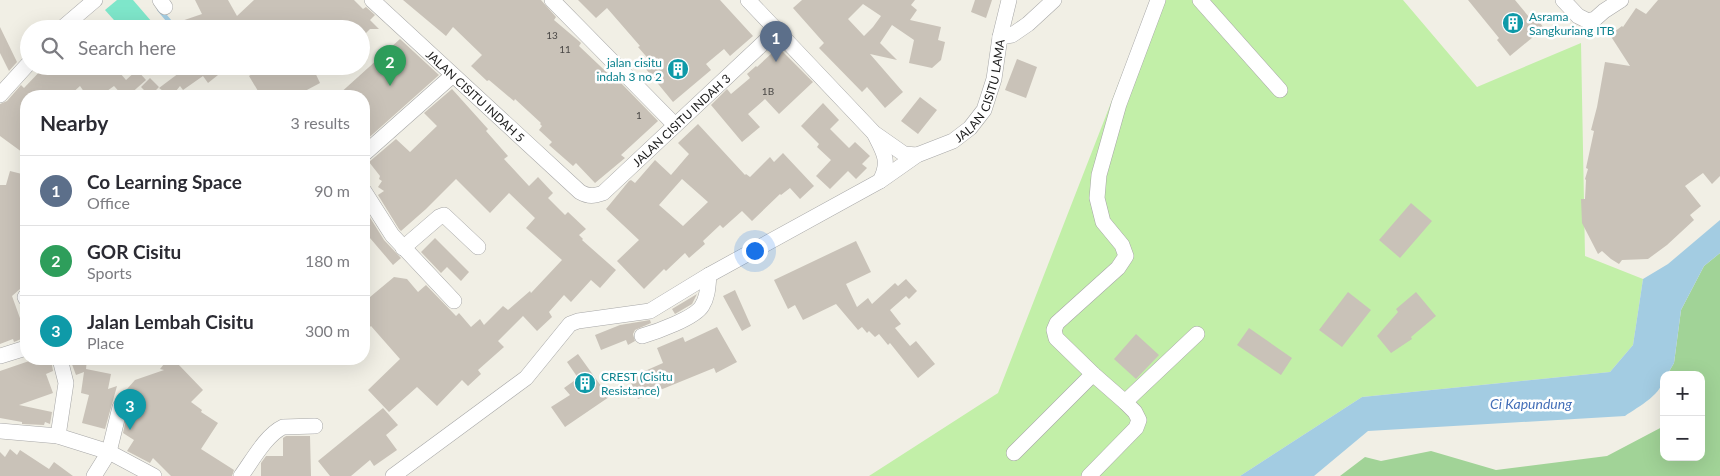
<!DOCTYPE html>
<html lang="en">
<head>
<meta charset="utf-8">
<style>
  body { margin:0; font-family:Lato,sans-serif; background:#f2f2f3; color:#2b2b33 }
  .controls { position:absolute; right:15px; bottom:15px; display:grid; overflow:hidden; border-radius:10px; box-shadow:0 5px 20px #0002 }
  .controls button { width:45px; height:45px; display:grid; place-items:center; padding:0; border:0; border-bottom:1px solid #e1e1e2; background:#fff; color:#2b2b33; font:25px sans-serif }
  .you { position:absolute; left:754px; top:250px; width:18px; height:18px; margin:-12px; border:4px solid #fff; border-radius:50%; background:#1a73e8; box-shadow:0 0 0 8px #1a73e833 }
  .badge { display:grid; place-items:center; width:32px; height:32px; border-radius:50%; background:#d01a00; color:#fff; font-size:16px; font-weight:700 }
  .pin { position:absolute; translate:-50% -41px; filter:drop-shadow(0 1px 2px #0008) }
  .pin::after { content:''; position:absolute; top:26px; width:18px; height:15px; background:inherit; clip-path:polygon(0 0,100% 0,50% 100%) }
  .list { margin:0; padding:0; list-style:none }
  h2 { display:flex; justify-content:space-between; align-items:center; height:65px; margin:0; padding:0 20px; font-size:21px }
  h2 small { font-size:16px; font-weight:400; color:#7c7c81 }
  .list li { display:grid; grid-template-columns:32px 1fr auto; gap:15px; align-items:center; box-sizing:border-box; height:70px; padding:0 20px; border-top:1px solid #e1e1e2 }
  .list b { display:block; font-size:19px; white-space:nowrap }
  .list p { margin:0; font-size:16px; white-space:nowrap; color:#7c7c81 }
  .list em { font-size:16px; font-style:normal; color:#7c7c81 }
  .icon { flex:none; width:28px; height:28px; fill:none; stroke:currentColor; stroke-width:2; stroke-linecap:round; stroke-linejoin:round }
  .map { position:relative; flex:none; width:1720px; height:476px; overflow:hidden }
  .search { position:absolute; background:#fff; box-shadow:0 5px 20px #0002; left:20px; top:20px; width:350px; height:55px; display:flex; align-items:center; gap:12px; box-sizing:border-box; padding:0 18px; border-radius:28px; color:#7c7c81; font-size:19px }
  .panel { position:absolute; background:#fff; box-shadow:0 5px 20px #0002; left:20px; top:90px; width:350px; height:275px; border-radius:20px }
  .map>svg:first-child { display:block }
  .grass { fill:#c2efa8 }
  .forest { fill:#a1d397 }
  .pitch { fill:#7ee6ca }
  .water { fill:#a3cce2 }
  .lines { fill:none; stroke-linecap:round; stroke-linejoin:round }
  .stream { stroke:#a3cce2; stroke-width:4.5 }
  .building { fill:#c9c2b8; fill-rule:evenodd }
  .minor-casing { stroke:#a7a7a7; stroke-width:16 }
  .minor { stroke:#fff; stroke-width:15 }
  .labels { text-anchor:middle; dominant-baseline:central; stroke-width:5; stroke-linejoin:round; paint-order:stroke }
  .number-label { font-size:10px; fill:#4a4846 }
  .culture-label { font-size:12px; fill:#0d838f; stroke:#fff; text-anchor:start }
  .street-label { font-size:12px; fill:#202020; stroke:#fff }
  .water-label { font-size:14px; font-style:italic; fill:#446fb8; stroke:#fff }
</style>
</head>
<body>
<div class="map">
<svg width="1720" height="476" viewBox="0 0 1720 476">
  <rect width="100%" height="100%" fill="#f1efe5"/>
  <path class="grass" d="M1151,0h252l74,87 104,-44 4,213 58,23 -10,66 -23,27 -248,25 -122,79h-371l129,-83z"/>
  <path class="forest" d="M1720,253v223h-380l25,-19 16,4 50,-10 65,19 111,-14 57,-30v31h37v-82h-34l7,-12 7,-53 23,-44z"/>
  <path class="pitch" d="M117,0h16l25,29h-36l-17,-19z"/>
  <path class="water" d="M1720,220v33l-16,13 -23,44 -7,53 -7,12h-3c0,19 -25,31 -39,41l-257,15 -54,45h-74l122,-79 248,-25 23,-27 10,-66 25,-15z"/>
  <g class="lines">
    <path class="stream" d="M159,9l10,12 1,8"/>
  </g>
  <path class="building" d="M195,0h33l9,16 17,-16h100l9,9 3,-2 9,8 -5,5 9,9h-9l-9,9v-9h-52l-5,-6 -6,6h-84l-2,-4 -10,4h-38v-2l38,-13z
    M403,0h138l15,17 -2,3 26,22 1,1 -2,3 39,37 1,-2 39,40 -37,34 4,3 -30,25 -19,-20 -3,3 -24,-21 3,-3 -13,-12 3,-4 -2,-2 1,-1 -26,-24 -1,2 -25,-21 -2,1 -16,-15 11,-11 -29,-28 -7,9z
    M578,0h142l33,36 -23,20 -6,-7 -18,15 5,6 -38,32 -28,-34 7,-5 -14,-16 2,-1 -33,-38 -11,10z
    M802,0h113l-4,5 6,5 -7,10 31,7 -3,13 7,2 -4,18 -9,8 -23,-5 5,-23 -22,-15 -12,18 17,17 -27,-6 33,38 -18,16 -18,-21 -5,5 -43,-44 5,-5 -31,-35zM863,4l18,12 -8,11 -9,9 -16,-17z
    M975,0h17l-6,18 -15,-6z
    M1468,0h47l14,17 4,-3 11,14 -34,28 -13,-16 2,-2z
    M1658,0h62v176l-8,8 -9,-11 -18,13 16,20 -11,9 4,5 -27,25 -19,14 -26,1 -3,4 -8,-5 -9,-8 -4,3 -16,-31 -1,-24h4l1,-19 -1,-1 3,-10 -2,-1 8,-37 -3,-1 6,-23 8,-45 25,4 -20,-31 12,-9 1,1 13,-19 10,6z
    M0,27l17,35 -8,9 -9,-18z
    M400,39l39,36 -75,67v-46h-27z
    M780,49l33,33 -34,32 -14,-15 -17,15 12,13 -18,15 -31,-37 16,-16 4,5 19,-16 -3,-4 9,-8 1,1 15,-14 2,2z
    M1017,59l20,8 -11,31 -21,-8z
    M45,66h69l12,14 11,-10 9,10 -18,16h-5l-9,-10 -14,10h-13l-7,-10 -11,10h-43v59l-26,-19v-32l7,-3 14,-16 3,3z
    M172,66h43l-2,2 5,7 -10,8 -5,-7 -20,14 -3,-4 -8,10h-2l-11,-8 20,-15z
    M246,66h66l8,17 -15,8 3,5h-47l-12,-20 3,-2z
    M150,78l9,9 -9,9 -9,-9z
    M452,89l36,40 -2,2 22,25 -4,3 25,27 9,-9 15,16 -5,5 17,17 3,-3 18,17 -7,6 4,4 -1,1 34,30 -16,18 -9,-8 -20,22 -7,-7 -15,17 3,5 -15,14 -14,-15 -25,25 6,6 -26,23 3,4 -13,12 -6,-6 -25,26 -20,-19 -28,25 -21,-22 32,-31 -29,-33 -7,6v-30l30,-25 13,2 11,13 8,-7 30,31 3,-3 12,14 9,-8 4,6 19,-19 5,4 22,-19 1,2 31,-33 -36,-32 9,-10 -26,-25 -19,20 -34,-34 -30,30 -25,22 -2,-2 -21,-34 6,-4 -6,-4 4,-6 -3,-2 1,-3 -11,-14 27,-23 14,13 27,-26 -13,-13z
    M920,97l17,13 -19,24 -17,-13z
    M823,103l16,17 -9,9 19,19 6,-6 15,14 -8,8 5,4 -11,11 -8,-8 -18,18 -14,-13 15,-16 -14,-13 2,-3 -18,-18z
    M698,124l47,51 1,-1 4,3 20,-20 4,5 9,-9 31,33 -14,13 -10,-11 -9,7 -1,-1 -28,27 -10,-10 -19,17 -3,-3 -17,16 2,3 -16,14 -4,-5 -19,18 -2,-2 -20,20 -27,-28 22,-21 -33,-31 23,-28 2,-1 4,3 20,-23 16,15 18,-21 -11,-11zM682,179l26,23 -25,24 -24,-21z
    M10,171l16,4v30h-2l-2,49 4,-1v34l-6,2 -8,7 9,25 2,-1 3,7v10l-12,5 -1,-3 -13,5v-159h6z
    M1411,203l21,18 -32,37 -21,-18z
    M364,208l20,32 17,18 -8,7 -29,-34z
    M435,238l34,34 -8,9 -14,-14 -6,6 -20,-21z
    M856,241l15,31 -25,12 11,23 11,-9 4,6 23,-21 3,3 8,-7 11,12 -8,8 -3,-3 -16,14 11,14 -6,4 15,18 6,-5 19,23 -17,14 -28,-35 -2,2 -9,-11 -4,3 -6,-6 -2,2 -5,-6 -4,3 -22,-26 -33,16 -8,-15 -7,4 -14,-29z
    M735,290l16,36 -9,5 -19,-35z
    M1348,292l23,18 -29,37 -23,-17z
    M1416,292l20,24 -25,21 1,2 -21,14 -14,-17 21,-24 -2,-3z
    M697,294l-5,10 -17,10 -3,-5z
    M650,320l1,3 -16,7 -2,4 2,7 -7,4 -2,-5 -25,10 -6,-15 25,-10z
    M717,327l20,35 -21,11 -2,-5 -76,31 -9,-21 34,-15 -6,-15 26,-11 2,5z
    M1249,328l43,30 -11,17 -44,-30z
    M1136,334l23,21 -23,24 -22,-20z
    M578,354l31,43 -44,30 -14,-20 19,-12 -6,-7 14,-10 -11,-16z
    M35,359h16l2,12 -7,3 7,19 -34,12 33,7 -2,12 -5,-2 -1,3 -22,-1v-2l-22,-4v-47z
    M70,359h17l-1,10 25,5 -3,15 9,-3 -12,43 -23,-6 7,-28 -8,-2 3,-21 -8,3z
    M168,359h13l-3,5 25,26 -12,12 11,8 -1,2 17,11 -17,26 33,21 -2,6h-61l-18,-18 -3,5 -23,-12 7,-11 -11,-7 6,-28 -3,-5 -7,-2 16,-18 29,-10 -4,-1z
    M383,408l15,17 -12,10 11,15 -23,16 -4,-6 -19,16h-21l-12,-15z
    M286,436h24l1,40h-50v-13l5,-7h17v-18z
    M10,449l7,6 3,-5 29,19 5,-7 19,14h-73v-24l5,5z"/>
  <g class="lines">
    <g class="minor-casing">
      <g id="minor">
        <path d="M160,0l5,7"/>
        <path id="s1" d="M372,0l208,192c9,5 14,4 23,1l173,-162"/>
        <path d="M552,0l123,125"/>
        <path d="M748,0l126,133 30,21 13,1"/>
        <path d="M1200,0l80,90"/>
        <path d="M1563,0l15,16 10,5 7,-2 9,-8 17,-11"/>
        <path d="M61,29l34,-29"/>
        <path d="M1000,37l12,-2 16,-11 26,-24"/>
        <path d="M0,95l29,-32"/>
        <path d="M364,154l89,-79"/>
        <path id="s2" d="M880,181l37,-26 36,-14 17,-13 14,-18 10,-31 6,-42 9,-37"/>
        <path d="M364,191l28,44 62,66"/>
        <path d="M403,248l36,-31 5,-2 34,32"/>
        <path d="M25,297l1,2"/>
        <path d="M642,336c14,-4 53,-18 60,-30 6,-9 6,-20 7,-31"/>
        <path d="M0,356l26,-8"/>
        <path d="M1093,374l32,28"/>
        <path d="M0,431l58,5 51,16 45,24"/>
        <path d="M58,436l8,-53 -6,-24"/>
        <path d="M1014,453l79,-79 -37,-36 -2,-8 3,-7 61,-55 8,-12 -4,-11 -19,-23 -6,-24 2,-23 20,-71 39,-104"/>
        <path d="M94,476l15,-24 11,-45"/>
        <path d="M241,476c11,-15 25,-41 42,-49l32,-1"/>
        <path d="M393,476l133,-98 44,-54 8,-3 72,-10 59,-36 171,-94c11,-20 3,-30 -6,-48"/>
        <path d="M1089,476l47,-48 3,-8 -4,-8 -10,-10 72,-68"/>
      </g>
    </g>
    <use href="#minor" class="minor"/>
  </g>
  <defs>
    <g id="building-disc" transform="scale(1.125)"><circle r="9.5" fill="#0f9aa8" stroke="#fff"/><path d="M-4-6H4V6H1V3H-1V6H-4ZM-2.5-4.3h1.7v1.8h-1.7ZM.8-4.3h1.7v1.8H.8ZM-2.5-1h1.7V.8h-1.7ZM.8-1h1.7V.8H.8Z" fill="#fff"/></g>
  </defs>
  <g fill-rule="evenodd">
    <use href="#building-disc" x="1513" y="23"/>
    <use href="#building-disc" x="678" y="69"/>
    <use href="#building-disc" x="585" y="383"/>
  </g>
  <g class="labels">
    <g class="number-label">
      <text x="552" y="35">13</text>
      <text x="565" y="49">11</text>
      <text x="768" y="91">1B</text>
      <text x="639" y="115">1</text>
    </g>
    <g class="culture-label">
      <text x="1529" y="16">Asrama<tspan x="1529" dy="14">Sangkuriang ITB</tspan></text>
      <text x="662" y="62" text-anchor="end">jalan cisitu<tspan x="662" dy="14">indah 3 no 2</tspan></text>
      <text x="601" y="376">CREST (Cisitu<tspan x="601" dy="14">Resistance)</tspan></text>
    </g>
    <g class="street-label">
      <text stroke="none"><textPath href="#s2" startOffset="144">JALAN CISITU LAMA</textPath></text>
      <text stroke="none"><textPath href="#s1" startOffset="141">JALAN CISITU INDAH 5</textPath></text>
      <text stroke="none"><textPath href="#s1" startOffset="414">JALAN CISITU INDAH 3</textPath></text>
    </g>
    <g class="water-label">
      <text x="1531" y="403">Ci Kapundung</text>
    </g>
  </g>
</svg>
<div class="controls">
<button>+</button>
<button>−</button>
</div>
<div class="you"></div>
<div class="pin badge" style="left:776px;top:62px;background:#5c6f8a">1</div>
<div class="pin badge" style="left:390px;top:86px;background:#2e9e5b">2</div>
<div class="pin badge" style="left:130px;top:430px;background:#0f9aa8">3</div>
<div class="search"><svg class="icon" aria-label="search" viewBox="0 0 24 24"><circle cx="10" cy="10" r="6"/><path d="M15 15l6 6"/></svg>Search here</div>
<section class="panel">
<h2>Nearby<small>3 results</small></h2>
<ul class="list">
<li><span class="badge" style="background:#5c6f8a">1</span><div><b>Co Learning Space</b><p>Office</p></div><em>90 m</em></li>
<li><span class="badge" style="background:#2e9e5b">2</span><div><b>GOR Cisitu</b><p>Sports</p></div><em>180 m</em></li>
<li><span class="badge" style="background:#0f9aa8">3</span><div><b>Jalan Lembah Cisitu</b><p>Place</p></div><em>300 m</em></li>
</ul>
</section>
</div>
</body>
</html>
